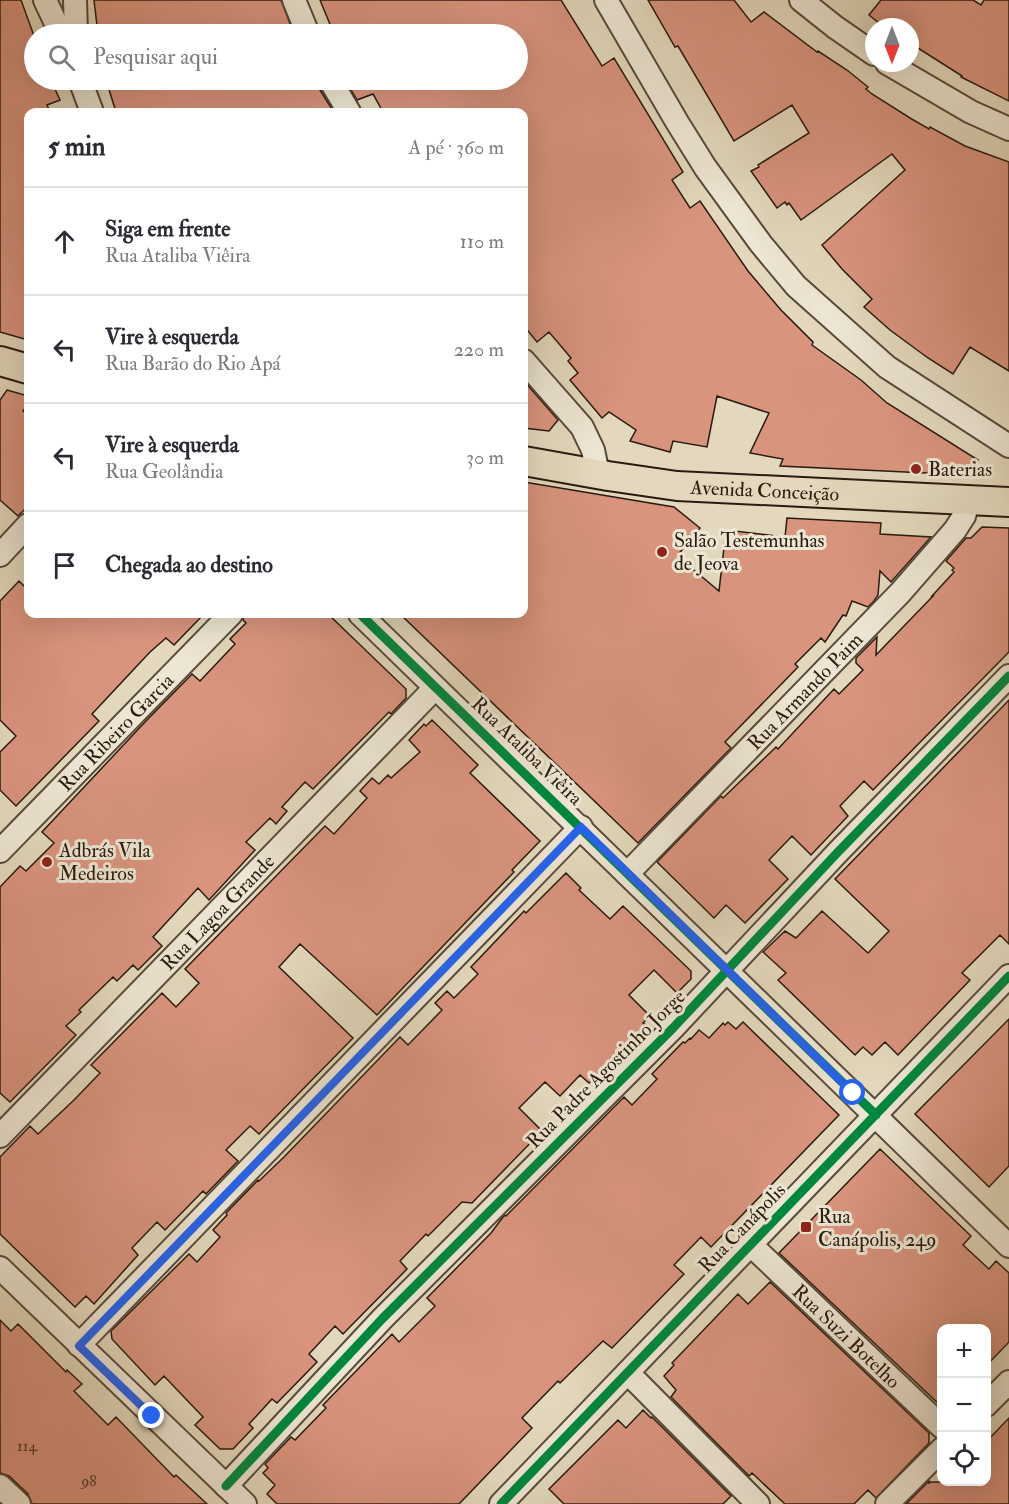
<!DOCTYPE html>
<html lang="pt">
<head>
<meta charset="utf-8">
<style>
  body { margin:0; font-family:"IM FELL Double Pica",serif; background:#f2f2f3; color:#2b2b33 }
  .controls { position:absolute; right:18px; bottom:18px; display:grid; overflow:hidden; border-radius:12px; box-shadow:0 6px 24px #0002 }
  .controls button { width:54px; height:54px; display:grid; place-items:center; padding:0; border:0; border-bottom:2px solid #e1e1e2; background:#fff; color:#2b2b33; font:30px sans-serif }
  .compass { position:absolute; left:865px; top:18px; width:54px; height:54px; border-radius:50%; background:#fff; box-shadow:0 6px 24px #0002; rotate:180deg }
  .stop { position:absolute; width:18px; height:18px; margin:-14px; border:4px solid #2563eb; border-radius:50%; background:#fff }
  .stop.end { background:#2563eb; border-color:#fff; box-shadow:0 2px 6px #0008 }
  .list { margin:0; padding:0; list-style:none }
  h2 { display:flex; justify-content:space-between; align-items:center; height:78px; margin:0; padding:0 24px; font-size:26px }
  h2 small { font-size:20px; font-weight:400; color:#7c7c81 }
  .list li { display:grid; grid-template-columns:39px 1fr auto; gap:18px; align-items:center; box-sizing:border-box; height:108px; padding:0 24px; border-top:2px solid #e1e1e2 }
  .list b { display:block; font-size:22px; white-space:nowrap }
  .list p { margin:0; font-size:20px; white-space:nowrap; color:#7c7c81 }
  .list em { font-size:20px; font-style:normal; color:#7c7c81 }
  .icon { flex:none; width:33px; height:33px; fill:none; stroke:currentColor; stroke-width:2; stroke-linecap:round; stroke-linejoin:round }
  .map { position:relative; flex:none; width:1009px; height:1504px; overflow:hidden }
  .search { position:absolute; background:#fff; box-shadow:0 6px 24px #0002; left:24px; top:24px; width:504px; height:66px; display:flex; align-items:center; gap:15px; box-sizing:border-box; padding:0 21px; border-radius:33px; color:#7c7c81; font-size:22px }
  .panel { position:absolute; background:#fff; box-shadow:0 6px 24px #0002; left:24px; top:108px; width:504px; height:510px; border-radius:12px }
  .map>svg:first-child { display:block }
  .building { fill:#d9947e; stroke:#2a1a0f; stroke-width:1.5 }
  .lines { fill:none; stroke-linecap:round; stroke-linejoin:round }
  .minor-casing { stroke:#584a3a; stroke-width:26 }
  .major-casing { stroke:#2a1a0f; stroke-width:32 }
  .minor { stroke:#ede6d4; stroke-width:22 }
  .major { stroke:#e3d8bd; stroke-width:28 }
  .cycleway-casing { stroke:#ede6d4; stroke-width:13 }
  .cycleway { stroke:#00873e; stroke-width:9 }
  .route { stroke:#2563eb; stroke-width:8 }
  .poi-dot { fill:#8f2418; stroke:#ede6d4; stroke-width:2 }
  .labels { text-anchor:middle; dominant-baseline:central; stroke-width:6; stroke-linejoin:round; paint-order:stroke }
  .number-label { font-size:16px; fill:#56382b }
  .poi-label { font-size:20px; fill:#2a1a0f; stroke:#ede6d4; text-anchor:start }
  .street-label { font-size:20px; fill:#2a1a0f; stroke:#ede6d4 }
</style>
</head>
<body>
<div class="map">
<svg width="1009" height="1504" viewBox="0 0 1009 1504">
  <rect width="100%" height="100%" fill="#e3d8bd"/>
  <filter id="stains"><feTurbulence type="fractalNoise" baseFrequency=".00333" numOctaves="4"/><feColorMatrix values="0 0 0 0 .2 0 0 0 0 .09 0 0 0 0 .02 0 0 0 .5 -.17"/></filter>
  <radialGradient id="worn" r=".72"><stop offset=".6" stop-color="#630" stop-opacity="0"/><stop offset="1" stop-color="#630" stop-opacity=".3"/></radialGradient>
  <path class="building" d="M0,0h21l13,36v44h17l9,20 -13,5 3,7h-22v228l-28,-8z
    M94,0h187l13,34h-196z
    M320,0h241l41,66 12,-8 69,114 -11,8 18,28 10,-7 48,70 33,39 32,32 -1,3 49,35 26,23 91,57 -10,15 -188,-9 3,-7 -33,-6 19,-40 -52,-17 -10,51 -34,-6 -3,11 -40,-11 6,-11 -27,-18 -7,6 -32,-38 8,-7 -10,-12 3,-3 -22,-26 -12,10 -13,-16v-214h-141l-10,-18 -16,6 -12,-20h173v-46h-184z
    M648,0h86l17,22 13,-10 53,40 1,-1 29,19 21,17 -2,2 6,5 38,24 19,11 1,-2 35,19 44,16v209l-39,-24 -17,27 -25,-16 -38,-28 -26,-23 8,-8 -30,-30 -20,-24 83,-75 -13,-16 -91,66 -12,-17 -2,2 -2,-3 -8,6 -26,-37 8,-4 -1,-2 51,-32 -17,-28 -58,36 -56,-95 -3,1z
    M881,0h92l8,5 3,-5h25v101l-48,-24 1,-1 -52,-33v-16h-26l-15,-12z
    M106,80h181l2,3 9,-3h19l1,7 14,22 -10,3h-206z
    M524,381l34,39 -9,11 -25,-3z
    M7,390l21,6v9l-5,6 5,4v91l-10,10 -18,-16v-100z
    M524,482l150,25 26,21 -23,28 42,35 7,-61 59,7 2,-19 94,5 -1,11 51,3 -40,45 -11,-11 -2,24 -4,6 -6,6 -16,-6 -6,15 -3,-1 -18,27 -4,-4 -26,26 3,3 -73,75 6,6 -93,95 -238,-229h124z
    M982,527l27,1v124l-136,138 -9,-9 -24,25 8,10 -37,39 -19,-19 -23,24 19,19 -43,44 -19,-18 -12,13 -57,-56 64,-66 2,2 53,-51 2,2 56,-60 5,5 24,-24 -7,-7v-5l21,-21 -1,18 57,-59h-1l22,-24 -2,-2 2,-2 -8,-7 20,-23h5z
    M19,581l9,9v24h176l-30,31 -8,-7 -16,14 -58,62 7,7 -83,85 -16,-16v-38l16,-16 -16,-16v-119z
    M244,614h84l78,75v9l-15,16 -2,-2 -76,77 -8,-7 -23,25 5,4 -11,13 -6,-6 -24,24 9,8 -46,50 -11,-12 -45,49 9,9 -24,24 -5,-5 -16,16 -4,-4 -34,33 2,2 -15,14 10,9 -66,67 -10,-9v-206l20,-21 6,5 28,-28 -12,-11 103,-110 47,-48 8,7 35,-37 -5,-5 16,-16 -3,-3z
    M1009,700v244l-9,-9 -38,38 8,7 -72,75 -13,-13 -13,13 -9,-8 -8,8 -77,-75 8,-7 -23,-21 22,-21 11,7 26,-27 46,42 21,-22 -54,-52z
    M432,720l46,45 -8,8 70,68 -28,29 2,2 -137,143 -77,-71 -21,23 74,71 -94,96 -9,-8 -24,24 12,11 -32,33 -3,-3 -38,39 -8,-8 -25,26 6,7 -44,49 -8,-8 -11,11 -75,-73v-77l30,-31 8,8 37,-35 25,-26 -9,-8 71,-72 14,14 23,-24 -14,-14 140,-143 9,8 33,-36 -7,-7 12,-13 7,6 9,-9 3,3 29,-26 -11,-12 15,-16 2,2z
    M566,873l15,15 -2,2 31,29 13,-13 68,65v8l-14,14 -23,-23 -25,25 21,21 -7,7 3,2 -57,58 -9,-8 -20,21 -15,-14 -26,26 23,23 -70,72 -10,-1 -34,34 -2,-2 -26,27 7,8 -64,65 -8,-8 -26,28 8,8 -40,41 -5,-4 -23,25 4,4 -20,21h-13l-25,-24 8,-8 -39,-41 -9,9 -43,-46 -1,-8 78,-77 8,8 23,-25 -7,-7 14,-15 -1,-2 32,-33 1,1 25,-24 116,-120 8,8 34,-35 -7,-7 12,-12 7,7 24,-24 -7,-7 53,-56 2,2z
    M1009,1019v147l-20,21 -74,-73z
    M728,1022l8,7 7,-7 96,93 -128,132 -10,-10 -27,28 10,9 -72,74 -9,-7 -43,42 -2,-2 -36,37 10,10 -73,76h-182l-10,-10 8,-9 -12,-12 5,-5 -3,-4 26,-27 4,3 31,-32 -3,-3 69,-71 7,8 36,-36 -8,-8 64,-65 12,-16 2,-2 1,1 118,-119 8,8 25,-26 -5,-5 31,-32 2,1 5,-5 1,1 8,-9 10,8 14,-15 2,2z
    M880,1149l91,87 -8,9 26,24 7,-8 13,12v69l-22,23v-36h-45v78l-163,-154z
    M770,1282l159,151v10l-53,55 -8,-8 -14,14h-69l-33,-31 -3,3 -78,-79 5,-7 -12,-14 10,-11 -2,-2 66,-69 10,10z
    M0,1320l11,11 7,-7 48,48 1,-2 15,14 -8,7 34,34 8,-8 58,60 2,-2 31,29h-175l-4,-10 -19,-18 -9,-3z
    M643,1410l8,8 1,-1 79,79 -8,8h-159l-15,-15 69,-69 8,8z
    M1009,1418v86h-103l23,-23v2l2,-1h56v-41z"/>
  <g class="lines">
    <g class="minor-casing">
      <g id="minor">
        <path d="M45,0l16,34"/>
        <path d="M75,0l1,34"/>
        <path d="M294,0l14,34"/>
        <path d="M606,0l71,122 28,45 56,77 35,42 91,81 122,79"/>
        <path d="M801,0l34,27 39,27"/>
        <path d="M887,63l84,49 38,17"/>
        <path d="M80,80l12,32"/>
        <path d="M330,80l19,32"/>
        <path d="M524,361l58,66 11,23 5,24"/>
        <path d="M0,555l28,-30"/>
        <path d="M360,614l649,632"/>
        <path id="s1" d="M0,851l231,-237"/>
        <path id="s2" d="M627,874l273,-281 55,-63 9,-14 5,-16"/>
        <path id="s3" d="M0,1136l435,-448"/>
        <path id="s4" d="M751,1245l191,182"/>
        <path d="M0,1268l245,236"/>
        <path d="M79,1345l502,-518"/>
        <path d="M628,1373l130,131"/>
        <path d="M986,1405l23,-23"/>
        <path d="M0,1486l19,18"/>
        <path d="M226,1486l157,-168 290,-290 165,-176 171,-176"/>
        <path d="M501,1504l508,-528"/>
        <path d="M887,1504l55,-55"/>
      </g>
    </g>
    <g class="major-casing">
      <g id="major">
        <path d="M0,361l28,8"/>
        <path id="s5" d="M524,461l84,15 69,10 332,16"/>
      </g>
    </g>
    <use href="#minor" class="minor"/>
    <use href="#major" class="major"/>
    <g class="cycleway-casing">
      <path id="cycleway" d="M360,614l516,501
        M226,1486l157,-168 290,-290 165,-176 171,-176
        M501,1504l508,-528"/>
    </g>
    <use href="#cycleway" class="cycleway"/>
  </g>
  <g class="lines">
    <path class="route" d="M152,1416l-73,-70 502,-519 272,266"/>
  </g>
  <g class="poi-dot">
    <circle cx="916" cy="469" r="6"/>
    <circle cx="662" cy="552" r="6"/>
    <circle cx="47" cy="862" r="6"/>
    <rect x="800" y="1221" width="12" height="12" rx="3"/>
  </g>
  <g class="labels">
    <g class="number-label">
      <text x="27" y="1446">114</text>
      <text x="89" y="1481">98</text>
    </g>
    <g class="poi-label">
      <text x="928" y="469">Baterias</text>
      <text x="674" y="540">Salão Testemunhas<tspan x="674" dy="23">de Jeova</tspan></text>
      <text x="59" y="850">Adbrás Vila<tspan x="59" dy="23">Medeiros</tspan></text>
      <text x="818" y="1216">Rua<tspan x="818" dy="23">Canápolis, 249</tspan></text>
    </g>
    <g class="street-label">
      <text stroke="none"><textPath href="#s5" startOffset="243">Avenida Conceição</textPath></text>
      <text stroke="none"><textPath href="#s2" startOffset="255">Rua Armando Paim</textPath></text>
      <text stroke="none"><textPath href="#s1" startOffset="166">Rua Ribeiro Garcia</textPath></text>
      <text transform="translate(527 751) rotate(44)">Rua Ataliba Viêira</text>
      <text stroke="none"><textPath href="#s3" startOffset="312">Rua Lagoa Grande</textPath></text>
      <text transform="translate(606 1069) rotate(-45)">Rua Padre Agostinho Jorge</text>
      <text transform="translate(742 1228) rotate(-46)">Rua Canápolis</text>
      <text stroke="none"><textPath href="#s4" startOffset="132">Rua Suzi Botelho</textPath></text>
    </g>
  </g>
  <rect width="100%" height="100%" filter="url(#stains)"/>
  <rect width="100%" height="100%" fill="url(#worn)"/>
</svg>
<div class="controls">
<button>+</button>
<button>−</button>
<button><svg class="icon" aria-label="locate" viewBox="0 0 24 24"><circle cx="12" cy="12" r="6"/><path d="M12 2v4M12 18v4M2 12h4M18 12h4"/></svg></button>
</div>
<svg class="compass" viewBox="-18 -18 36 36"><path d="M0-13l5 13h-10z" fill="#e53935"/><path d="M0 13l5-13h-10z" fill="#7c7c81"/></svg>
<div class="stop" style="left:853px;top:1093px"></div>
<div class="stop end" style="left:152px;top:1416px"></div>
<div class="search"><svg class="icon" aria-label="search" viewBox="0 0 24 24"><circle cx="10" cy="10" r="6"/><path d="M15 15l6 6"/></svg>Pesquisar aqui</div>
<section class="panel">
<h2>5 min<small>A pé · 360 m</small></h2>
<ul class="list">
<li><svg class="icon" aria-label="ahead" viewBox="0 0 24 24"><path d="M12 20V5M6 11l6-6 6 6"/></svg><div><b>Siga em frente</b><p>Rua Ataliba Viêira</p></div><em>110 m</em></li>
<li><svg class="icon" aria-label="left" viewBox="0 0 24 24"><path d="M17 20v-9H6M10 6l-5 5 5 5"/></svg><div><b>Vire à esquerda</b><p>Rua Barão do Rio Apá</p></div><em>220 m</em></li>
<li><svg class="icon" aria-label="left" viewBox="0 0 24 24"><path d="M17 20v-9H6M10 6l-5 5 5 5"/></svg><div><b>Vire à esquerda</b><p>Rua Geolândia</p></div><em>30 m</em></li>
<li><svg class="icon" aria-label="arrive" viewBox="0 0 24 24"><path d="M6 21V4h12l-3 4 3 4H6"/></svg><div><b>Chegada ao destino</b></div></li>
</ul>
</section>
</div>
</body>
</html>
